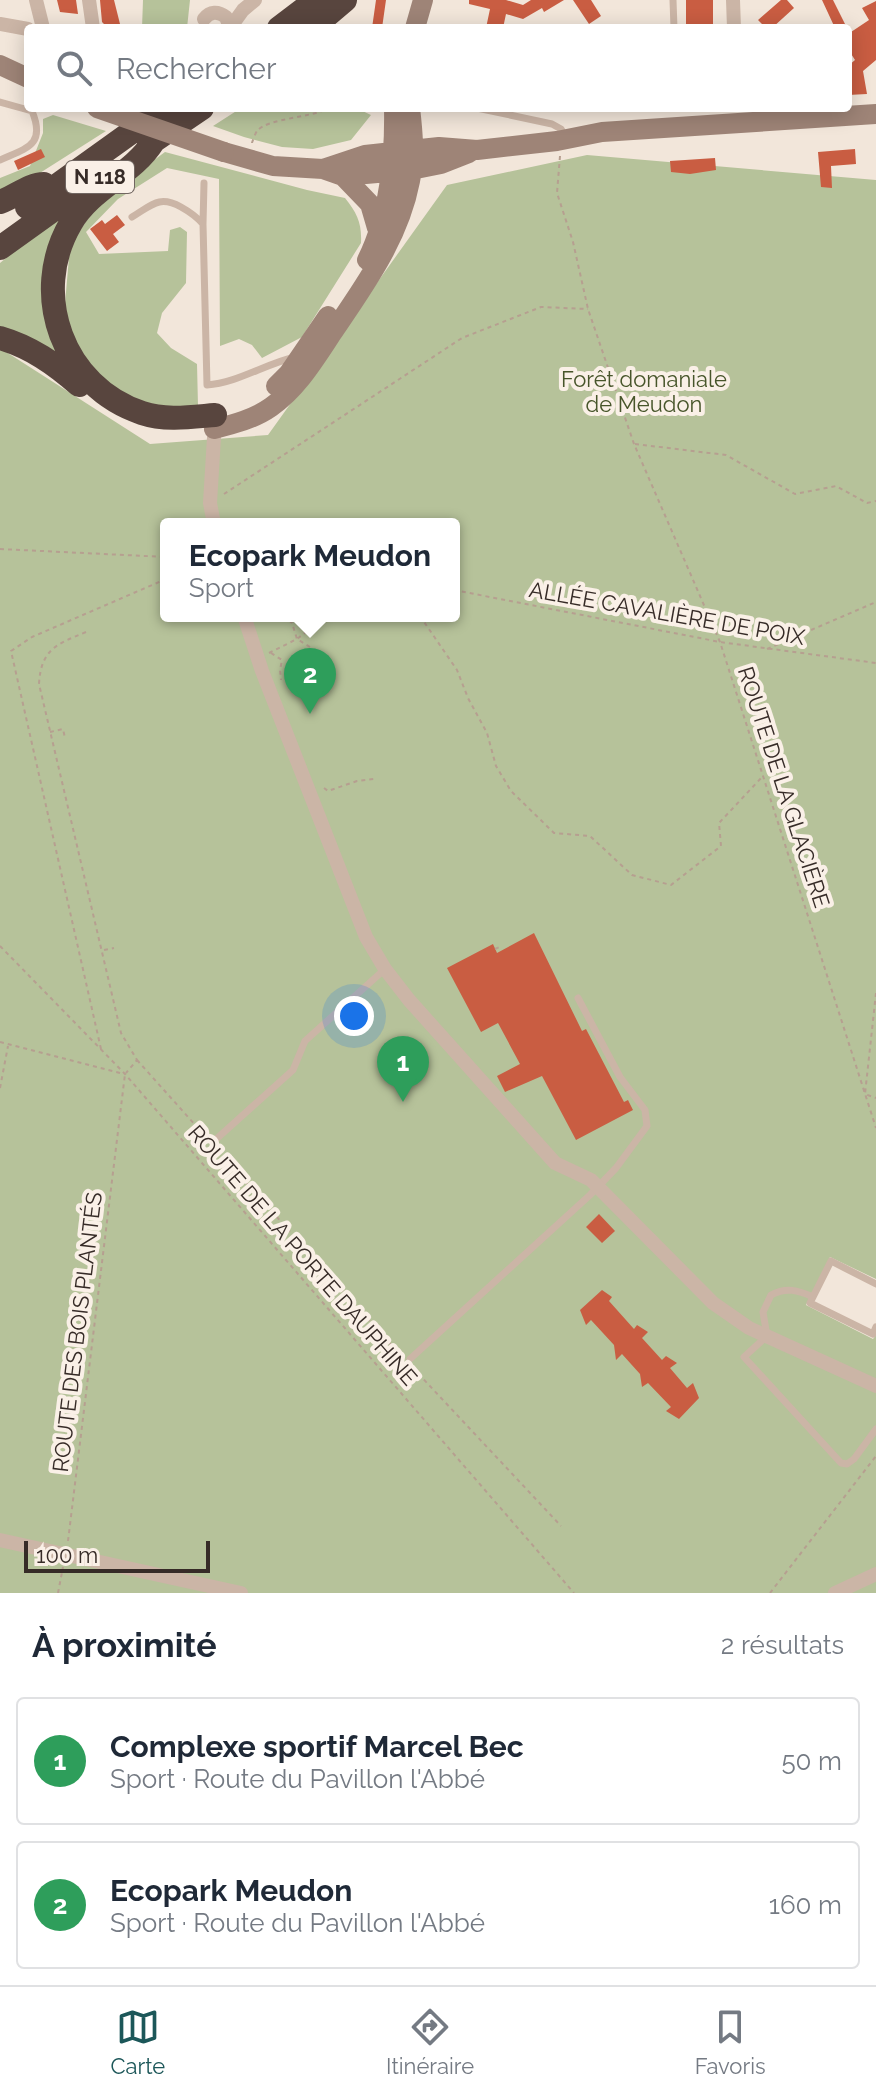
<!DOCTYPE html>
<html lang="fr">
<head>
<meta charset="utf-8">
<style>
  body { margin:0; font-family:Raleway,sans-serif; background:#f2f2f3; color:#1f2937 }
  .scale { position:absolute; left:24px; bottom:20px; width:186px; box-sizing:border-box; padding-left:8px; border:4px solid #362b27; border-top:0; font-size:22px; line-height:28px; white-space:nowrap; color:#362b27; -webkit-text-stroke:6px #faf0e7; paint-order:stroke }
  .you { position:absolute; left:354px; top:1016px; width:28px; height:28px; margin:-20px; border:6px solid #fff; border-radius:50%; background:#1a73e8; box-shadow:0 0 0 12px #1a73e833 }
  .badge { display:grid; place-items:center; width:52px; height:52px; border-radius:50%; background:#1c5759; color:#fff; font-size:26px; font-weight:700 }
  .pin { position:absolute; translate:-50% -66px; filter:drop-shadow(0 2px 4px #0008) }
  .pin::after { content:''; position:absolute; top:42px; width:28px; height:24px; background:inherit; clip-path:polygon(0 0,100% 0,50% 100%) }
  .popup { position:absolute; left:160px; top:518px; width:300px; height:104px; box-sizing:border-box; display:grid; place-content:center; border-radius:8px; background:#fff; filter:drop-shadow(0 2px 6px #0005); font-size:26px; white-space:nowrap; color:#747a83 }
  .popup b { font-size:30px; color:#1f2937 }
  .popup::after { content:''; position:absolute; left:50%; top:100%; margin-left:-16px; border:16px solid transparent; border-top-color:#fff }
  .list { margin:0; padding:0; list-style:none }
  h2 { display:flex; justify-content:space-between; align-items:center; height:104px; margin:0; padding:0 32px; font-size:34px }
  h2 small { font-size:26px; font-weight:400; color:#747a83 }
  .list li { display:grid; grid-template-columns:52px 1fr auto; gap:24px; align-items:center; box-sizing:border-box; height:128px; margin:0 16px 16px; padding:0 16px; border:2px solid #e0e1e3; border-radius:8px }
  .list b { display:block; font-size:30px; white-space:nowrap }
  .list p { margin:0; font-size:26px; white-space:nowrap; color:#747a83 }
  .list em { font-size:26px; font-style:normal; color:#747a83 }
  .icon { flex:none; width:44px; height:44px; fill:none; stroke:currentColor; stroke-width:2; stroke-linecap:round; stroke-linejoin:round }
  .map { position:relative; flex:none; width:876px; height:1593px; overflow:hidden }
  .search { position:absolute; background:#fff; box-shadow:0 4px 20px #0003; left:24px; right:24px; top:24px; height:88px; display:flex; align-items:center; gap:20px; box-sizing:border-box; padding:0 28px; border-radius:8px; color:#747a83; font-size:30px }
  .sheet { height:392px; background:#fff }
  nav { display:flex; justify-content:space-around; align-items:center; box-sizing:border-box; height:112px; border-top:2px solid #e0e1e3; background:#fff; font-size:22px; color:#747a83 }
  nav a { display:grid; justify-items:center; gap:4px }
  nav .on { color:#1c5759 }
  .map>svg:first-child { display:block }
  .green { fill:#b6c29a; fill-rule:evenodd }
  .building { fill:#c95d42 }
  .lines { fill:none; stroke-linecap:round; stroke-linejoin:round }
  .path { stroke:#b69f90; stroke-width:2; stroke-dasharray:4 4; stroke-linecap:butt }
  .lane { stroke:#cbb5a6; stroke-width:7 }
  .street { stroke:#cbb5a6; stroke-width:14 }
  .secondary { stroke:#9e8477; stroke-width:20 }
  .highway { stroke:#58453e; stroke-width:24 }
  .secondary-bridge { stroke:#9e8477; stroke-width:20 }
  .labels { text-anchor:middle; dominant-baseline:central; stroke-width:8; stroke-linejoin:round; paint-order:stroke }
  .shield { fill:#faf0e7; stroke:#716661; stroke-width:2 }
  .shield-label { font-size:20px; font-weight:bold; fill:#362b27 }
  .park-label { font-size:22px; fill:#47552a; stroke:#faf0e7 }
  .street-label { font-size:22px; fill:#362b27; stroke:#faf0e7 }
</style>
</head>
<body>
<div class="map">
<svg width="876" height="1593" viewBox="0 0 876 1593">
  <rect width="100%" height="100%" fill="#f2e6da"/>
  <path class="green" d="M143,0h47l-3,28h-45z
    M241,108h115l15,7 -20,25 -38,9 -31,-2 -38,-10 -31,-11z
    M53,115l53,16 -74,47 -32,16v-16l30,-12 13,-33v-14z
    M165,152l142,38 38,8c12,15 17,25 16,45l-59,94 -40,21 -10,-13 -13,-6 -19,7 -1,-167 -52,-11 -49,31 -32,33 13,22 69,-3 2,-21 10,-3 7,5 -1,51 -24,30 -5,20 14,15 26,16 1,42 -10,7 -38,-7 -39,-19 -26,-24 -21,-48 6,-69 30,-46z
    M587,155l289,25v1099l-46,-22 -24,48 67,34 3,-4v258h-876v-1245l150,96 118,-9 179,-250zM166,524h288v92h-288z
    M75,202l-26,52 23,115 -72,-38v-68z"/>
  <path class="building" d="M57,0h19l2,14 -18,-2z
    M100,0h14l7,28h-13l-6,-6z
    M376,0h10l-4,28h-10z
    M469,0h37l17,5 8,-5h33l-20,12 -2,-4 -19,11 -17,-5 -3,14h-17l4,-19 -21,-5z
    M573,0h18l10,16 -12,8z
    M686,0h27v28h-27z
    M781,0h6l7,8 -22,20h-6l-8,-8z
    M822,0h11l14,28h-12z
    M876,1v59l-13,11 4,23 -19,1v-29l7,-6 -7,-11v-15l21,-14 -7,-12z
    M41,149l4,8 -27,13 -4,-9z
    M855,149l1,15 -25,2 1,22 -11,-1 -3,-35z
    M715,158l1,12 -26,4 -19,-2 -1,-11z
    M117,215l8,10 -12,9 6,8 -12,9 -17,-22 12,-9 3,4z
    M534,933l48,98 4,-2 38,73 4,-2 5,10 -57,30 -34,-64 -37,16 -8,-16 23,-12 -22,-41 -17,9 -34,-64 46,-24 4,9z
    M599,1214l16,17 -13,12 -16,-16z
    M602,1290l10,7 -3,4 25,28 3,-4 11,7 -6,6 20,22 4,-4 11,7 -7,5 17,20 6,-5 6,15 -20,21 -13,-8 5,-4 -23,-24 -6,4 -2,-13 -18,-20 -6,6 -2,-15 -23,-25 -5,5 -6,-15z"/>
  <g class="lines">
    <path class="path" d="M252,143c0,-1 4,-11 5,-12 11,-13 54,-13 72,-23
      M560,156l-3,37 16,49 15,67 46,135 86,198 156,486
      M635,444l91,11 69,39 41,-8 31,17 9,-2
      M224,494l238,-156 79,-31 47,2
      M0,549l166,8
      M454,590l266,52 156,21
      M420,616l37,54 11,28 19,35 9,33 15,25 43,42 36,3 42,39 39,10 50,-39 -2,-23 44,-47
      M86,632c-29,12 -45,17 -47,52l82,349 16,27 -11,13
      M310,647l-13,-8 13,-10 7,-13
      M767,649l109,-47
      M269,653l28,-14 -5,-16 -7,-7
      M271,653l11,7 -2,10 1,10
      M50,732l13,-3 2,9
      M324,788l4,3 29,-10 17,-2
      M0,946l125,128 449,519
      M495,949l7,-3
      M104,950l10,-2
      M876,993l-11,101 11,4
      M0,1042l124,32
      M101,1049l-90,-398 21,-14 134,-58
      M137,1060l69,77
      M0,1088l8,-42
      M218,1151l182,204
      M413,1368l148,158
      M68,1541l57,-467
      M58,1593l5,-26
      M770,1593l106,-137"/>
    <path class="lane" d="M673,0l1,28
      M0,102l32,9
      M477,108l75,16 9,5 5,9
      M0,160c27,-12 46,-15 32,-49
      M132,217c20,-12 27,-22 49,-10 9,5 15,9 22,17l4,161c30,-2 58,-21 88,-28
      M203,224l1,-41
      M213,1142l80,-72 12,-29 80,-72
      M876,1284l-45,-23 -21,42 63,31 3,-7
      M813,1297c-15,-7 -27,-10 -42,-2l-8,17 4,24 -23,21 97,106 6,1 7,-5 22,-30
      M410,1359l180,-164 26,-27 31,-42 -2,-16 -25,-33 -42,-79"/>
    <path class="street" d="M36,0l7,28
      M89,0l4,28
      M733,0l1,28
      M204,19c6,-8 14,-8 22,-2l4,11
      M0,24l28,5
      M230,28l13,-18 12,-10
      M214,524l-4,-21 5,-82
      M244,616l18,55 104,266 19,32 24,31 146,163 36,17 122,123 36,25 127,58
      M0,1540l241,53
      M835,1593l41,-19"/>
    <path class="secondary" d="M415,28l8,-28
      M0,65l28,13
      M224,152l49,14 50,3 20,7 68,-6 30,-6 28,-11
      M323,169l42,-14 74,-8 38,3 80,-9 45,-9 274,-18
      M343,176l27,28 7,24
      M367,260c22,-43 28,-104 27,-152
      M276,386l13,-13 39,-57
      M214,429c20,-5 40,-10 57,-22 27,-19 44,-48 62,-75 32,-47 66,-94 77,-151 5,-25 3,-48 0,-73"/>
    <path class="highway" d="M279,28l37,-28
      M312,28l33,-28
      M153,142c-21,33 -62,46 -82,81 -42,71 -8,164 71,190 24,8 49,4 73,2
      M149,144l53,-36
      M0,202c15,-5 29,-18 44,-18
      M27,207l138,-99
      M0,248l92,-66
      M0,338c31,9 55,26 79,47"/>
    <path class="secondary-bridge" d="M97,108l127,44"/>
  </g>
  <g class="labels">
    <rect class="shield" x="66" y="161" width="68" height="32" rx="6"/>
    <g class="shield-label">
      <text x="100" y="177">N 118</text>
    </g>
    <g class="park-label">
      <text x="644" y="379">Forêt domaniale<tspan x="644" dy="25">de Meudon</tspan></text>
    </g>
    <g class="street-label">
      <text transform="translate(667 613) rotate(10)">ALLÉE CAVALIÈRE DE POIX</text>
      <text transform="translate(784 787) rotate(72)">ROUTE DE LA GLACIÈRE</text>
      <text transform="translate(303 1255) rotate(49)">ROUTE DE LA PORTE DAUPHINE</text>
      <text transform="translate(77 1332) rotate(-83)">ROUTE DES BOIS PLANTÉS</text>
    </g>
  </g>
</svg>
<div class="scale">100 m</div>
<div class="you"></div>
<div class="pin badge" style="left:403px;top:1102px;background:#2e9e5b">1</div>
<div class="pin badge" style="left:310px;top:714px;background:#2e9e5b">2</div>
<div class="popup"><b>Ecopark Meudon</b>Sport</div>
<div class="search"><svg class="icon" aria-label="search" viewBox="0 0 24 24"><circle cx="10" cy="10" r="6"/><path d="M15 15l6 6"/></svg>Rechercher</div>
</div>
<section class="sheet">
<h2>À proximité<small>2 résultats</small></h2>
<ul class="list">
<li><span class="badge" style="background:#2e9e5b">1</span><div><b>Complexe sportif Marcel Bec</b><p>Sport · Route du Pavillon l'Abbé</p></div><em>50 m</em></li>
<li><span class="badge" style="background:#2e9e5b">2</span><div><b>Ecopark Meudon</b><p>Sport · Route du Pavillon l'Abbé</p></div><em>160 m</em></li>
</ul>
</section>
<nav>
<a class="on"><svg class="icon" aria-label="map" viewBox="0 0 24 24"><path d="M3 6l6-2 6 2 6-2v14l-6 2-6-2-6 2zM9 4v14M15 6v14"/></svg>Carte</a>
<a><svg class="icon" aria-label="directions" viewBox="0 0 24 24"><path d="M12 3l9 9-9 9-9-9zM9 14v-3h6M13 9l2 2-2 2"/></svg>Itinéraire</a>
<a><svg class="icon" aria-label="saved" viewBox="0 0 24 24"><path d="M7 4h10v16l-5-4-5 4z"/></svg>Favoris</a>
</nav>
</body>
</html>
